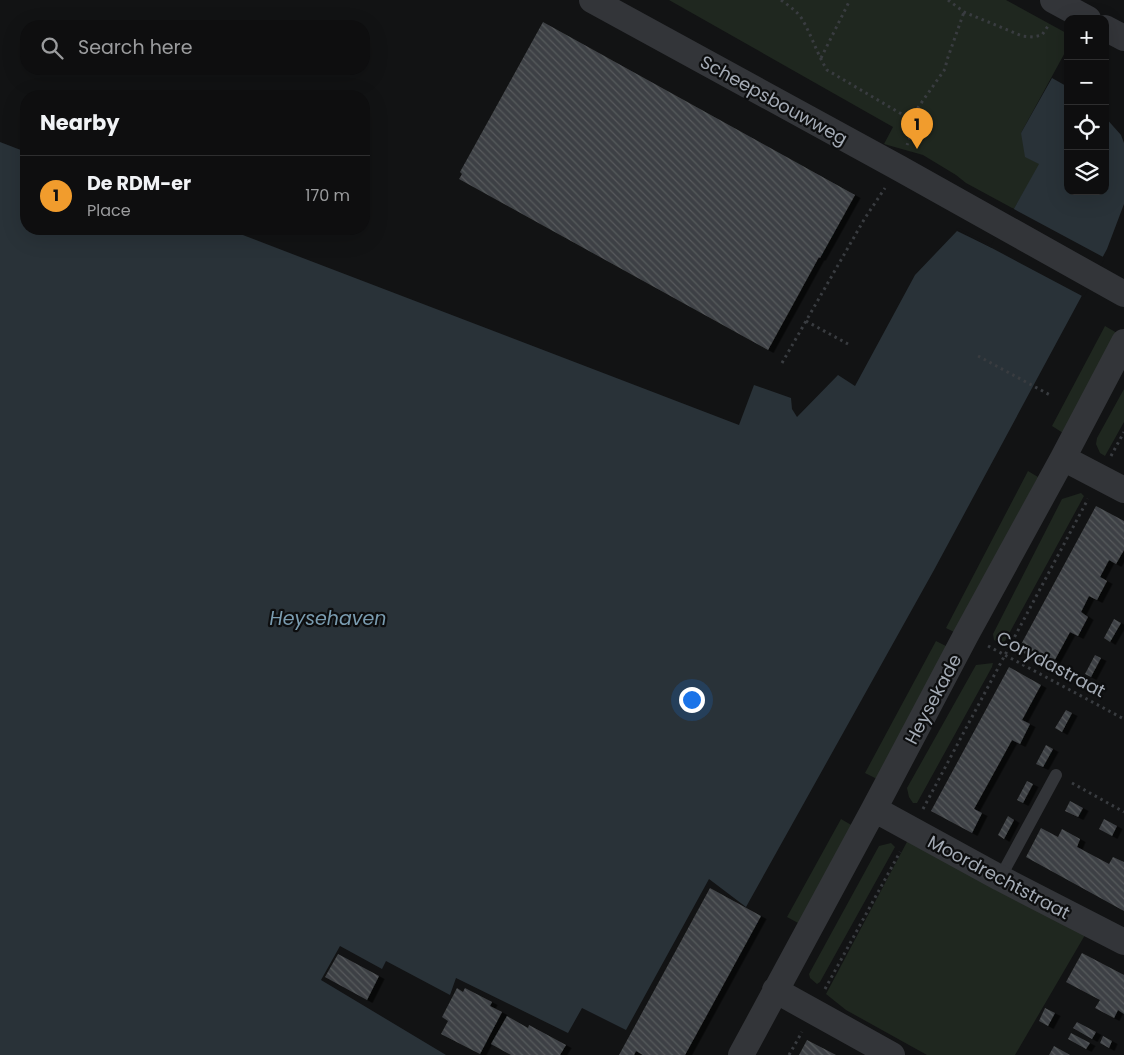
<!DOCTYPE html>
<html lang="en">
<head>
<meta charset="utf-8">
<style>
  body { margin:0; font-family:Poppins,sans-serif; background:#171718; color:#f1f3f6 }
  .controls { position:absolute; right:15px; top:15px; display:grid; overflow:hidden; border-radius:10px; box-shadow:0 5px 20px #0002 }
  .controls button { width:45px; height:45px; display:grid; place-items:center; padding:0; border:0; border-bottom:1px solid #2e2e2f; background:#0e0e0f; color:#f1f3f6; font:25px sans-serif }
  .you { position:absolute; left:691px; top:699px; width:18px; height:18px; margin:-12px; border:4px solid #fff; border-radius:50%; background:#1a73e8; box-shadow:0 0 0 8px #1a73e833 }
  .badge { display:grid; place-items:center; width:32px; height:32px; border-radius:50%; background:#f19c2d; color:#111; font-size:16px; font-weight:700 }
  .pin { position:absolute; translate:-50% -41px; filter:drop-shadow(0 1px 2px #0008) }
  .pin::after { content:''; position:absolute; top:26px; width:18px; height:15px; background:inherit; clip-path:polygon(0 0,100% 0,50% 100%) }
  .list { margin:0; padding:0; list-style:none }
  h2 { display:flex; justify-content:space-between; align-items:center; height:65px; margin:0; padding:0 20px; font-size:21px }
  h2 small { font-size:16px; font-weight:400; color:#9b9c9e }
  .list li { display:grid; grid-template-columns:32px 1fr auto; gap:15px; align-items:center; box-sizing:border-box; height:80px; padding:0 20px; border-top:1px solid #2e2e2f }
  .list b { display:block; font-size:19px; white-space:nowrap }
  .list p { margin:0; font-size:16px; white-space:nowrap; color:#9b9c9e }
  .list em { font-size:16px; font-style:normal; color:#9b9c9e }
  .icon { flex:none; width:28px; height:28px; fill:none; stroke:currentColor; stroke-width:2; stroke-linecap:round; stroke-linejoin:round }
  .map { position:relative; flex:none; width:1124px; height:1055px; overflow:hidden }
  .search { position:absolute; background:#0e0e0f; box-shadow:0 5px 20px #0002; left:20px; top:20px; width:350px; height:55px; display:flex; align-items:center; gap:12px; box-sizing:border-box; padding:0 18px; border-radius:20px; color:#9b9c9e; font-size:19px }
  .panel { position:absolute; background:#0e0e0f; box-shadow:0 5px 20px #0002; left:20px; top:90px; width:350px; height:145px; border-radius:20px }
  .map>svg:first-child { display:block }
  .grass { fill:#1f271f }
  .water { fill:#293238 }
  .pier { fill:#121314 }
  .building { fill:url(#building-back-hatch); filter:url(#shadow) }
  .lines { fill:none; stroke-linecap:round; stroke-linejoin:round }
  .path { stroke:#393c40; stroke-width:3; stroke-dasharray:2.5 4; stroke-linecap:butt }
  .service { stroke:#333539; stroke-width:12 }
  .minor { stroke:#333539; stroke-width:26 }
  .labels { text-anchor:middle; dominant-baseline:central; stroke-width:4.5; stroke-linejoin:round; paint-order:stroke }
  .street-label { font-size:18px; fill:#a4abb5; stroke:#0d0e0f }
  .water-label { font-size:19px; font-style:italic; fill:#7a9cb0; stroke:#0d0e0f }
</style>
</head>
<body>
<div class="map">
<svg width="1124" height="1055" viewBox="0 0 1124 1055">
  <defs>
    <pattern id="building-back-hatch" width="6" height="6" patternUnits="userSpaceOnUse" patternTransform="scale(1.25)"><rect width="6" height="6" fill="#3e4144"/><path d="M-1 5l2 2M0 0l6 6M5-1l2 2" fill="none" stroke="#575a5d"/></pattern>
    <filter id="shadow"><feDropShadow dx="5.5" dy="3" stdDeviation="0" flood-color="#0009"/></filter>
  </defs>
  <rect width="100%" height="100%" fill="#121314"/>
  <path class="grass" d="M669,0h337l62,34v13l-47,86 19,31 -26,45 -48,-26 -10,-8 -33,-20 -39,-11 9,-17z
    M1105,326l12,7 -54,100 -11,-7z
    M1124,389v33l-19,34 -5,-3 -4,-9 1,-6z
    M1028,471l10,6 -82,156 -10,-5z
    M1081,493l3,3 -79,145 -5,2 -6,-3 -1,-6 69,-135z
    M936,641l12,6 -71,132 -12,-6z
    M993,663l-1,4 -75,136h-4l-4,-6 -2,-9 69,-123z
    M841,819l12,7 -53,98 -13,-7z
    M908,840l177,95 -70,120h-88l-81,-45 -20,-16z
    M891,843l4,4 -75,135 -3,2 -7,-6 -1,-4 70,-128z"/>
  <path class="water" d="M1052,78l16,9v104h37v-74l16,18 3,8v61l-17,45 -173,321 -188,337 -37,-28 -83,151 -44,-22 -14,25 -112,-55 -6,17 -64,-34 -4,8 -42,-23 -19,34 125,75h-446v-913l26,10v77h201l512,196 15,-40 37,13 1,11 5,8 41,-42 17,11 60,-111 42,-44 35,17 47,-84 -14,-7 -4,-24z"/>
  <path class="pier" d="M1012,208l93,50 -21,39 -128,-68 3,-1 32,17z"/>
  <path class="building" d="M543,22l312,173 -35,63 -1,-1 -51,93 -309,-171 3,-5 -2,-2z
    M1096,506l28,15v29l-8,14 -7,-4 -9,17 7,4 -10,19 -8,-4 -8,16 7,5 -10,19 -8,-4 -19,35 -33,-17z
    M1114,619l7,4 -11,19 -6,-4z
    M1095,655l6,3 -10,19 -6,-3z
    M1009,667l32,18 -19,35 8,4 -10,20 -8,-4 -38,69 8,4 -10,20 -41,-22z
    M1066,710l6,3 -10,19 -7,-4z
    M1046,745l7,4 -10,18 -7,-3z
    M1027,781l6,3 -10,19 -6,-3z
    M1070,801l13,7 -5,9 -13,-6z
    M1008,816l6,4 -10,19 -6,-4z
    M1104,819l13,7 -5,10 -13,-7z
    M1041,828l17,9 4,-8 18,10 -3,8 32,17 4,-7 11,5v49l-98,-54z
    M710,888l51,28 -76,139h-42l-7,-4 -2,4h-15z
    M1082,953l42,22v39l-6,-4 -4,8 -19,-10 5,-8 -34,-18z
    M338,954l41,22 -12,24 -42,-23z
    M457,988l6,4 2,-4 27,14 -2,4 12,6 -22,42 -39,-20 7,-13 -6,-4z
    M1045,1008l10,5 -7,13 -9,-5z
    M507,1016l21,12 1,-3 37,20 -6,10h-49l-20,-11z
    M1077,1022l19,10 -4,7 -19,-11z
    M1071,1033l19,10 -4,6 -18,-10z
    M1103,1036l9,5 -3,7 -9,-5z
    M807,1040l29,15h-37z
    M1054,1046l16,9h-21z"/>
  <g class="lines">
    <path class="path" d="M781,0c8,6 16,11 21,19 10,17 15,35 25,51l83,49 4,8 -7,18
      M948,0l16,12 58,24 11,1 9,-2 6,-9
      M821,58l29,-58
      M910,119l35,-50 2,-9 17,-48
      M806,321l42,23
      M978,356l72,39
      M782,363l83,-145 20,-30
      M1111,456l13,-24
      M988,646l136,73
      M1072,783l52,29
      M923,809l165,-310
      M825,989l75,-137
      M789,1055l13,-23"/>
    <path class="service" d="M1000,878l56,-103"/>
    <path class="minor" d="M592,0l307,168 225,126
      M1053,0l35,19
      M1105,28l19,10
      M1063,458l61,32
      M874,809l126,69 124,64
      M775,990l117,65
      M741,1055l133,-246 92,-174 97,-177 61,-116"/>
  </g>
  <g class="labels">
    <g class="street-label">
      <text transform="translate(774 100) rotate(29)">Scheepsbouwweg</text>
      <text transform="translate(1051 664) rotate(28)">Corydastraat</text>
      <text transform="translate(933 699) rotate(-62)">Heysekade</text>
      <text transform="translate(999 877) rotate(28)">Moordrechtstraat</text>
    </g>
    <g class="water-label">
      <text x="328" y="618">Heysehaven</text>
    </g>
  </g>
</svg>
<div class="controls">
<button>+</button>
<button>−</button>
<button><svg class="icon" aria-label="locate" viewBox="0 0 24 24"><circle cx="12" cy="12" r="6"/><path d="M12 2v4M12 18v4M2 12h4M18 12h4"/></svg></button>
<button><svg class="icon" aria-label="layers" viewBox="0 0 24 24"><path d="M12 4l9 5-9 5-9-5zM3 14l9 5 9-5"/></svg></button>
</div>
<div class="you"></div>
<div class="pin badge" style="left:917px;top:149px">1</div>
<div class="search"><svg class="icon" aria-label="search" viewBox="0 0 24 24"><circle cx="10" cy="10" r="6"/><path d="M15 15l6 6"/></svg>Search here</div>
<section class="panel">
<h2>Nearby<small></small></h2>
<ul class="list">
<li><span class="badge">1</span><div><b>De RDM-er</b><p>Place</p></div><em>170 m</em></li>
</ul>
</section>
</div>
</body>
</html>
